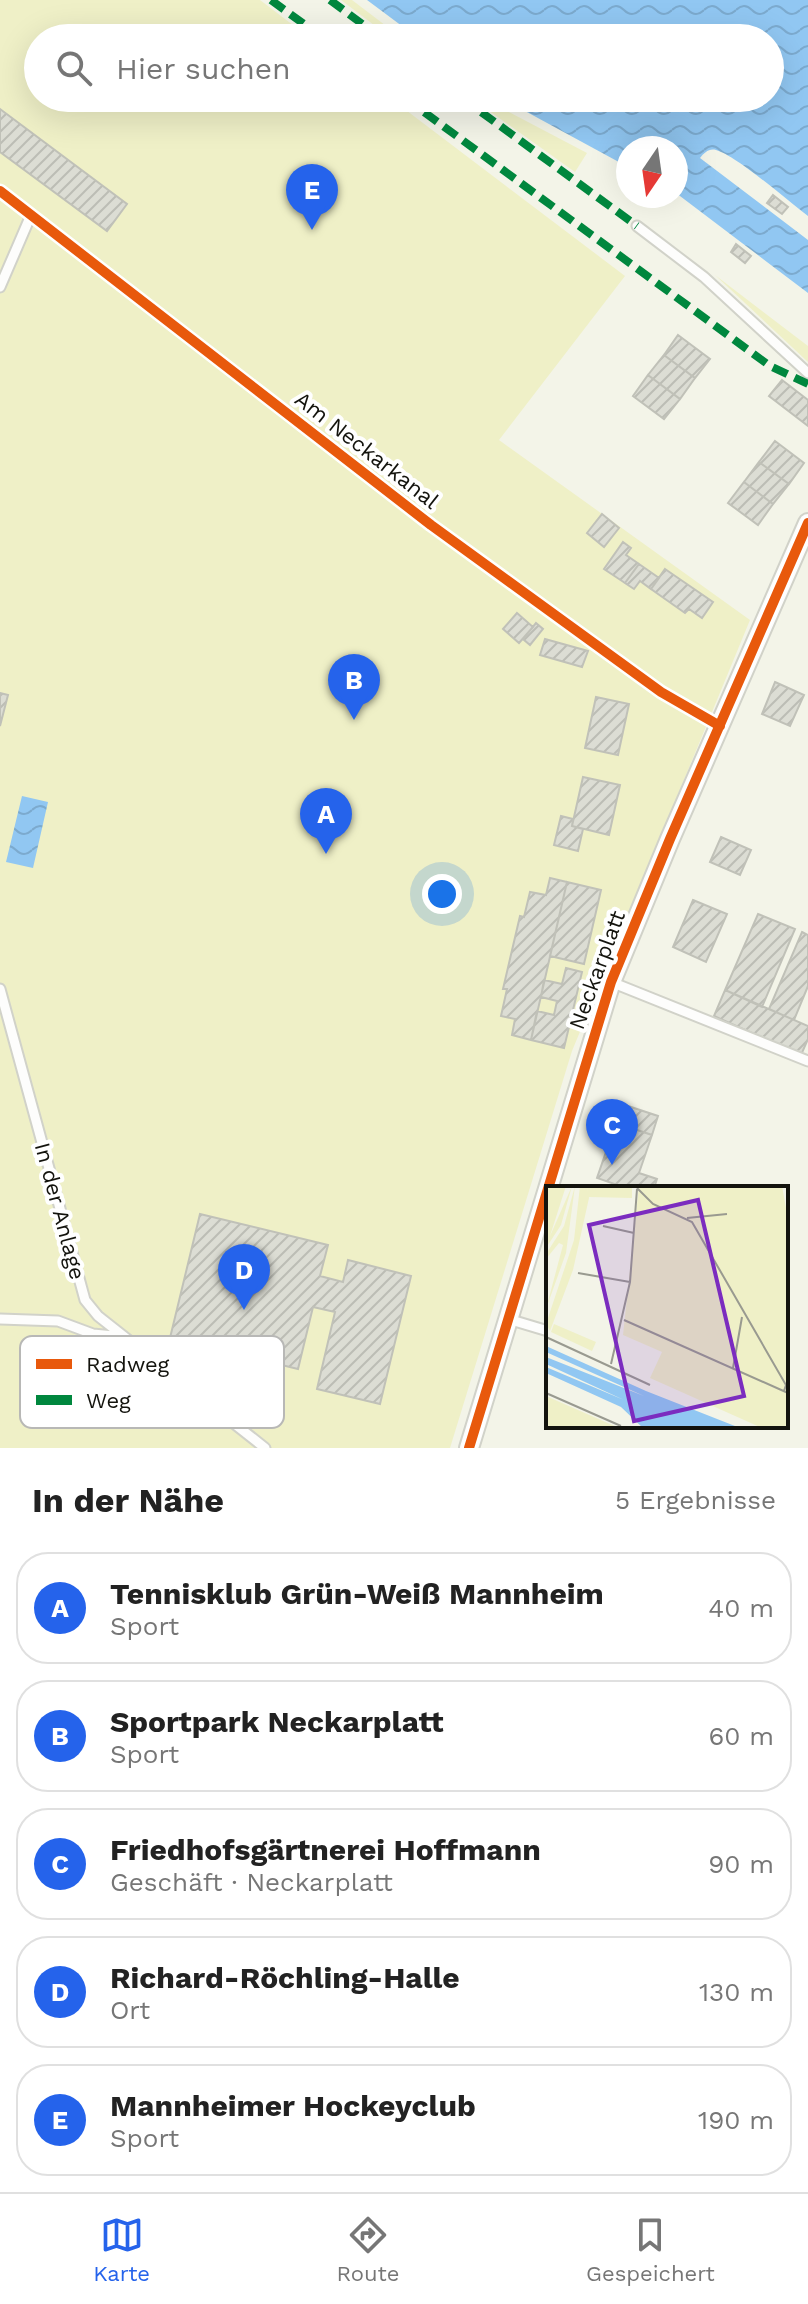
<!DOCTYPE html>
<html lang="de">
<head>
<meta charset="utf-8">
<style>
  body { margin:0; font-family:"Work Sans",sans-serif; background:#f2f2f2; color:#222 }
  .compass { position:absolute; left:616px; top:136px; width:72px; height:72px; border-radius:50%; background:#fff; box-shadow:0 8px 32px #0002; rotate:193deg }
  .you { position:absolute; left:442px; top:894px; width:28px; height:28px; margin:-20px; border:6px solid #fff; border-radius:50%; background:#1a73e8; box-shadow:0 0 0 12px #1a73e833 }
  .badge { display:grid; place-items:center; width:52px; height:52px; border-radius:50%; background:#2563eb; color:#fff; font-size:26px; font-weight:700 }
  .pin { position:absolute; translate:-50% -66px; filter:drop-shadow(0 2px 4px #0008) }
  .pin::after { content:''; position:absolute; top:42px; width:28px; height:24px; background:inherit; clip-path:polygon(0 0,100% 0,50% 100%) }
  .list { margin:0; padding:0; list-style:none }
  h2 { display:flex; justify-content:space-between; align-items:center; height:104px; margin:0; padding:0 32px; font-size:34px }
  h2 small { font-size:26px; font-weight:400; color:#767676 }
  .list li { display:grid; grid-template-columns:52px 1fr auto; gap:24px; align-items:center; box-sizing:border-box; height:112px; margin:0 16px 16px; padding:0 16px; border:2px solid #e0e0e0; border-radius:32px }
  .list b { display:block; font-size:30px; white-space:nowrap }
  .list p { margin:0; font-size:26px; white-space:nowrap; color:#767676 }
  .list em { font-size:26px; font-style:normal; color:#767676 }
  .icon { flex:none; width:44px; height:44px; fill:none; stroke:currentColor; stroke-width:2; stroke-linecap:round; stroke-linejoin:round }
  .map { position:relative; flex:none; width:808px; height:1448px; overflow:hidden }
  .search { position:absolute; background:#fff; box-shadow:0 8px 32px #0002; left:24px; right:24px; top:24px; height:88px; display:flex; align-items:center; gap:20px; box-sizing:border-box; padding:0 28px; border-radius:44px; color:#767676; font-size:30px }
  .sheet { height:744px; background:#fff }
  nav { display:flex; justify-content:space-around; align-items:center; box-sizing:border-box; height:112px; border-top:2px solid #e0e0e0; background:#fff; font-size:22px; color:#767676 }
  nav a { display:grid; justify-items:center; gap:4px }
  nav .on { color:#2563eb }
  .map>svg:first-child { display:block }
  .grass { fill:#eff0c7 }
  .water { fill:url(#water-waves) }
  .building { fill:url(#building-hatch); stroke:#c0c1b8; stroke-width:2 }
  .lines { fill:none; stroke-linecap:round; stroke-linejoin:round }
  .service-casing { stroke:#d1d2c9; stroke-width:13 }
  .minor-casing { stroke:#d1d2c9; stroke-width:22 }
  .service { stroke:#fdfdfc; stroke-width:9 }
  .minor { stroke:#fdfdfc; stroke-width:18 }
  .quiet { stroke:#00873e; stroke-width:8; stroke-dasharray:16 8; stroke-linecap:butt }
  .cycleway-casing { stroke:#fff; stroke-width:15 }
  .cycleway { stroke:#e8590c; stroke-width:10 }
  .labels { text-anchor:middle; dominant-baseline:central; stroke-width:8; stroke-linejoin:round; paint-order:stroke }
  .street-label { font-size:22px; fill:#13130d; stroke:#fff }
  .inset-road { fill:none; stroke:#999a90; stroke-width:2 }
  .view { fill:#7b2cbf; fill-opacity:0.15; stroke:#7b2cbf; stroke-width:4 }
  .inset-edge { fill:none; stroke:#13130d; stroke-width:4 }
  .key { fill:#fff; stroke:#b8b8b6; stroke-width:2 }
  .key-label { font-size:22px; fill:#13130d }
</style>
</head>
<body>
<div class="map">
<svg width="808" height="1448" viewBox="0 0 808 1448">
  <defs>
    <pattern id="water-waves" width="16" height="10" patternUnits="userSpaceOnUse" patternTransform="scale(2)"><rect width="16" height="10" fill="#91c7f2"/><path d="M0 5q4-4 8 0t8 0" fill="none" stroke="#7caace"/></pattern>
    <pattern id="building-hatch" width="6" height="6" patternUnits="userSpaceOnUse" patternTransform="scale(2)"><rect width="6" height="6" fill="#dcddd4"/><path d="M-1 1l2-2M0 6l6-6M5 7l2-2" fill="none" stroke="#bcbdb5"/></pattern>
  </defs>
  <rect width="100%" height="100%" fill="#f3f4e8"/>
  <path class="grass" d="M0,0h260l50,38h-272v60h352l235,178 -126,164 251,180 -178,431 -122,397h-450z
    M341,0h11l50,38h-11z
    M471,98h11l105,55 -12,19z
    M715,275l93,71v16z"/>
  <path class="water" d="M367,0h441v216c-20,-15 -71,-60 -92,-66 -7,-2 -12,3 -16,8l108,82v53l-132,-100v-45h-48v19l-127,-69h269v-60h-352z
    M22,796l26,6 -15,66 -27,-6z"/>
  <path class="building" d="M0,109l127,95 -20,27 -107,-79z
    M773,195l15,12 -6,7 -15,-11z
    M736,244l15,12 -6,7 -14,-11z
    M678,335l32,24 -15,19 -31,-23z
    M664,355l31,23 -15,21 -32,-24z
    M648,375l32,24 -16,20 -31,-23z
    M782,380l26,20v26l-39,-30z
    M775,441l29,22 -15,21 -30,-22z
    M759,462l30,22 -16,20 -29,-22z
    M744,482l29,22 -15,21 -30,-22z
    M602,514l17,14 -15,19 -17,-14z
    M623,542l8,6 -5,7 13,9 -14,19 -21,-14z
    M639,564l20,14 -8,11 -11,-8 -6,8 -9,-6z
    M665,569l48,33 -11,16 -13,-9 -4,4 -34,-24z
    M517,613l16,14 -14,16 -16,-14z
    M536,623l7,6 -13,16 -7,-6z
    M545,639l43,12 -6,16 -42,-12z
    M775,682l29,13 -14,31 -28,-12z
    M0,693l8,2 -8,31z
    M596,697l33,7 -11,51 -33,-7z
    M583,777l37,8 -11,50 -37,-9z
    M561,816l12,3 -1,7 11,3 -5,22 -24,-6z
    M721,837l30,13 -11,25 -30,-13z
    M550,878l17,4 -36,158 -19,-5 3,-16 -14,-3 6,-27h-4l17,-73 4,1 6,-25 16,3z
    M567,882l34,8 -17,74 -34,-8z
    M693,900l34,14 -21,48 -33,-15z
    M758,914l37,15 -33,78 -37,-17z
    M802,932l6,3v51l-14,34 -25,-11z
    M566,968l16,4 -18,76 -33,-8 6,-29 17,4 3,-14 -16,-4 3,-17 18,4z
    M725,990l83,36v13l-7,16 -87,-39z
    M622,1104l36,12 -6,19 -36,-12z
    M616,1123l36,12 -13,38 18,6 -3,9h-28l-29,-10z
    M200,1214l128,31 -8,31 23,6 5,-22 63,16 -31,128 -63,-15 18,-77 -22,-5 -15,62 -128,-31z"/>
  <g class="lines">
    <g class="service-casing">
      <path id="service" d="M0,191l431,334 230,167 58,34
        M637,226l67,51 104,96
        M0,287l31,-72
        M611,982l197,79
        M0,989l85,311 13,16 167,132
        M0,1319l58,2 35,13 31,3
        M508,1319l40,12"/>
    </g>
    <g class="minor-casing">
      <path id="minor" d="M469,1448l142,-466 59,-143 138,-316"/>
    </g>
    <use href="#service" class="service"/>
    <use href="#minor" class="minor"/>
    <path class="quiet" d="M271,0l52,38
      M330,0l51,38
      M405,98l365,268 38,18
      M462,98l175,128"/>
    <g class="cycleway-casing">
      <path id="cycleway" d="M0,191l431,334 230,167 59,34
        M469,1448l142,-466 59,-143 138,-316"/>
    </g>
    <use href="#cycleway" class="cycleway"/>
  </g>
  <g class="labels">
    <g class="street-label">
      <text transform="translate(367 450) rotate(38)">Am Neckarkanal</text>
      <text transform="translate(597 970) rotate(-70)">Neckarplatt</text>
      <text transform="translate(60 1211) rotate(75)">In der Anlage</text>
    </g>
  </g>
  <g transform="translate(546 1186)">
    <rect width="242" height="242" fill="#f3f4e8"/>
    <path d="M0,0h20l-16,50 22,-50 -11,39 -15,23zM29,0l-9,67 -20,56 17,-64 -4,-2 -13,16v-5l18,-28zM34,0h7l2,12 -16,72 -23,61 -4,-7 28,-84zM93,0h143l6,33v209h-26l-112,-50 12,-26 -39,-17zM0,210l73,32h-73z" fill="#eff0c7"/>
    <path d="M41,0h45v12l-44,-1z" fill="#eff0c7"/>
    <path d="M8,138l42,18 -4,9 -41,-19z" fill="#eff0c7"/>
    <path d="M0,160l100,45 94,37h-97l-22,-21 -75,-34v-6l78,33 -78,-36v-7l98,39 -98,-44z" fill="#91c7f2"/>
    <path class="inset-road" d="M91,2l16,16 39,18 94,163 -2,6M141,32l40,-4M57,40l31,7M32,87l52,9M78,134l164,73M0,151l104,48M65,178l19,-82 7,-93M187,182l9,-51M0,207l75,33"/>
    <path class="view" d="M152,14l46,196 -110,25 -45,-196z"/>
    <rect width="242" height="242" class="inset-edge"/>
  </g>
  <rect x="20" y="1336" width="264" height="92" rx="12" class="key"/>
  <rect x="36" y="1359" width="36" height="10" fill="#e8590c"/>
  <rect x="36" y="1395" width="36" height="10" fill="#00873e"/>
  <g class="key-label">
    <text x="86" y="1372">Radweg</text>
    <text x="86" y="1408">Weg</text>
  </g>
</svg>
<svg class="compass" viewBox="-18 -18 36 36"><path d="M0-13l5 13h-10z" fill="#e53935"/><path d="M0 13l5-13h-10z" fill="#767676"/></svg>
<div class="you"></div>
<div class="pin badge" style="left:326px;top:854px">A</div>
<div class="pin badge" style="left:354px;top:720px">B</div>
<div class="pin badge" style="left:612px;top:1165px">C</div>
<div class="pin badge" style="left:244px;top:1310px">D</div>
<div class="pin badge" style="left:312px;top:230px">E</div>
<div class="search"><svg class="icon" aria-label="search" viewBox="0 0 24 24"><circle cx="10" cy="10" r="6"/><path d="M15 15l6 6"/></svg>Hier suchen</div>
</div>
<section class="sheet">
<h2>In der Nähe<small>5 Ergebnisse</small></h2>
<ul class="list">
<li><span class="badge">A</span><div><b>Tennisklub Grün-Weiß Mannheim</b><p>Sport</p></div><em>40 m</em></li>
<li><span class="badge">B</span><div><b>Sportpark Neckarplatt</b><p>Sport</p></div><em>60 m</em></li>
<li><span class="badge">C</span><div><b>Friedhofsgärtnerei Hoffmann</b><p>Geschäft · Neckarplatt</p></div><em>90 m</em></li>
<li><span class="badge">D</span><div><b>Richard-Röchling-Halle</b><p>Ort</p></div><em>130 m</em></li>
<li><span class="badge">E</span><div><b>Mannheimer Hockeyclub</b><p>Sport</p></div><em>190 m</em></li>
</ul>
</section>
<nav>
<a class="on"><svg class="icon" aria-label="map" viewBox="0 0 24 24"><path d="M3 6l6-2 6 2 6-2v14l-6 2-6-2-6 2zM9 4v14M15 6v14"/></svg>Karte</a>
<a><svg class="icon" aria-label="directions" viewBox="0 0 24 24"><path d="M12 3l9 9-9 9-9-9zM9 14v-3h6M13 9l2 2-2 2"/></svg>Route</a>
<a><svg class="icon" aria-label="saved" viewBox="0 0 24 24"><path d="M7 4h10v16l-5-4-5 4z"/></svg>Gespeichert</a>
</nav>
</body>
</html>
